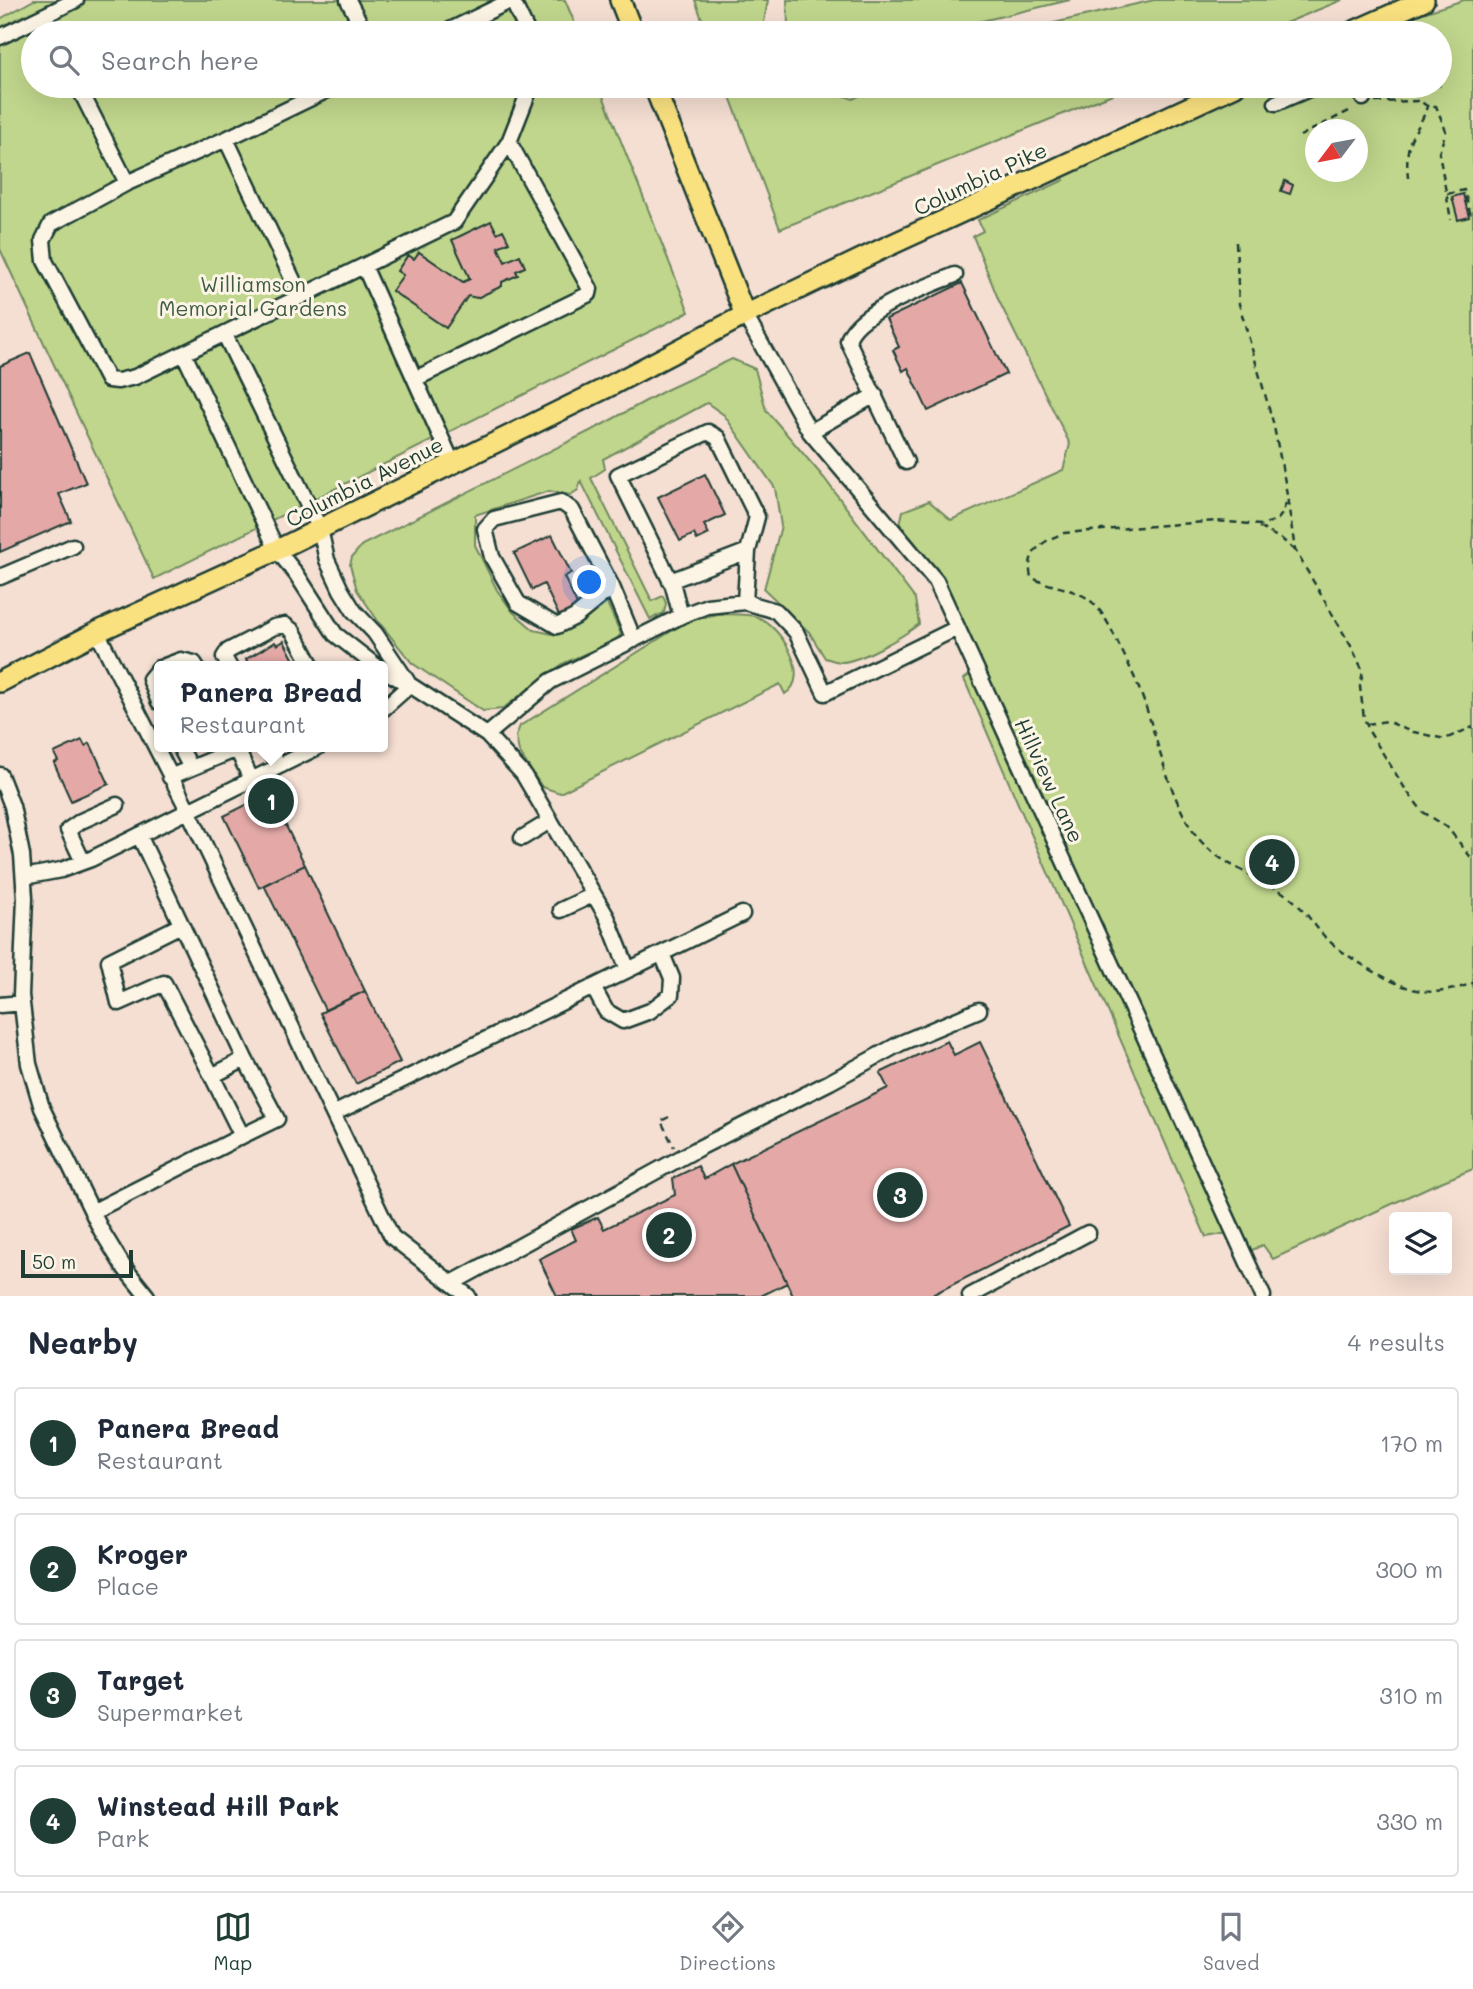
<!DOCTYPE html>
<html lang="en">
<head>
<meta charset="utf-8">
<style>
  body { margin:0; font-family:Mali,sans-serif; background:#f2f2f3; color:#1f2937 }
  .controls { position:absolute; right:21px; bottom:21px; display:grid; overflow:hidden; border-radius:7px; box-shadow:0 7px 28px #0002 }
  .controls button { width:63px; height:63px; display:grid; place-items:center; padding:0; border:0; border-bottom:2px solid #e0e1e3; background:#fff; color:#1f2937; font:35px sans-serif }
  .compass { position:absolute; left:1305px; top:119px; width:63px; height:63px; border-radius:50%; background:#fff; box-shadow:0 7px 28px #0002; rotate:238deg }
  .scale { position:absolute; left:21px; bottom:18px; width:112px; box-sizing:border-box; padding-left:7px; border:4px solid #1f3d34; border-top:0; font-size:19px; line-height:24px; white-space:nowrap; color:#1f3d34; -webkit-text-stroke:5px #fcf5e5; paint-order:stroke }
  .you { position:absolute; left:590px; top:583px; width:24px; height:24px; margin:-18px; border:5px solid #fff; border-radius:50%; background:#1a73e8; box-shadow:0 0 0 10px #1a73e833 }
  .badge { display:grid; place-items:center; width:46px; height:46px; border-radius:50%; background:#1f3d34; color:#fff; font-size:23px; font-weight:700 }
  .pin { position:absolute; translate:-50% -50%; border:4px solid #fff; box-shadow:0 2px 7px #0006 }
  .popup { position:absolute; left:154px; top:661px; width:234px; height:91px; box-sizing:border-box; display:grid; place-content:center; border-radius:7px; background:#fff; filter:drop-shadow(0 2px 5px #0005); font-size:23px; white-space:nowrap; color:#747a83 }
  .popup b { font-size:26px; color:#1f2937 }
  .popup::after { content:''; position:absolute; left:50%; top:100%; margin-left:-14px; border:14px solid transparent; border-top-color:#fff }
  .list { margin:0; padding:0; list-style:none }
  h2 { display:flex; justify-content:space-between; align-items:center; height:91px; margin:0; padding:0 28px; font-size:30px }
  h2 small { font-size:23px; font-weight:400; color:#747a83 }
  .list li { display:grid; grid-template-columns:46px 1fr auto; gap:21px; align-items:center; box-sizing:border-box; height:112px; margin:0 14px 14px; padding:0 14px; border:2px solid #e0e1e3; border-radius:7px }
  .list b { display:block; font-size:26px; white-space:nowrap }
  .list p { margin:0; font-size:23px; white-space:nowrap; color:#747a83 }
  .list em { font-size:23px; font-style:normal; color:#747a83 }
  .icon { flex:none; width:38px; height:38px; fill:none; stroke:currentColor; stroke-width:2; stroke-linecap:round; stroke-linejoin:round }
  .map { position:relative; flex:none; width:1473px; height:1296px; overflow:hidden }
  .search { position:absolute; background:#fff; box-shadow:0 7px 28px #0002; left:21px; right:21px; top:21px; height:77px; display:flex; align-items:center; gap:18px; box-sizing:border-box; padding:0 24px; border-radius:38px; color:#747a83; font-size:26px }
  .sheet { height:595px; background:#fff }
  nav { display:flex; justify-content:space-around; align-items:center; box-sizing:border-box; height:98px; border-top:2px solid #e0e1e3; background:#fff; font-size:19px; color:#747a83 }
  nav a { display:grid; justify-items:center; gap:4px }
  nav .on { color:#1f3d34 }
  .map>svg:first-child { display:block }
  .green { fill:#c0d68c; stroke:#708a60; stroke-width:2; fill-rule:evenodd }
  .building { fill:#e4a9a7; stroke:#1f3d34; stroke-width:2 }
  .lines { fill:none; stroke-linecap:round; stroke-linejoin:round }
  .minor-casing { stroke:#1f3d34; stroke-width:19 }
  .major-casing { stroke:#1f3d34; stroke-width:24 }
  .path { stroke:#1f3d34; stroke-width:2.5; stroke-dasharray:7 5; stroke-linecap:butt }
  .minor { stroke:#fcf5e5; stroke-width:14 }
  .major { stroke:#fae180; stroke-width:19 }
  .labels { text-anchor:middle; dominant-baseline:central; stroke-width:6; stroke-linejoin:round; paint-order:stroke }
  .street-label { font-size:21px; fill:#1f3d34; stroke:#fcf5e5 }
  .park-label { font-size:21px; fill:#3f5c46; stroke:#fcf5e5 }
</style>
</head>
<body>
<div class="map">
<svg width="1473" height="1296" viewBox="0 0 1473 1296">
  <rect width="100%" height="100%" fill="#f5ded2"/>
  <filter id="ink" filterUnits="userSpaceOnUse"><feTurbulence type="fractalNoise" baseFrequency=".0143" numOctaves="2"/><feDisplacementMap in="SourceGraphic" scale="14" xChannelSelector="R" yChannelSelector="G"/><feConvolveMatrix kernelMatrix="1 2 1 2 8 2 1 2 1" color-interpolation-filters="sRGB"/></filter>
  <g filter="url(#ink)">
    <path class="green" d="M34,0h531l14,33h-546v53h566l90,226 -535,267 -154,-330v-230z
      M695,0h73l-4,22 6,11h-63z
      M787,0h283l-122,29 -10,4h-146l-4,-8z
      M1154,0h188l-81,33h-251z
      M1464,0h9v1169l-42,17 -158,73 -10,-14 -15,7 -9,-21 -33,6 -242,-558 17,-13 -39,-88 -29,-33 2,-2 -15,-19 3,-13 26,-10 22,19 112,-50 7,-26 -71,-143 -26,-65 10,-5 -5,-11 86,-40 -4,-6 182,-88h198v-53h-76l43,-19 3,3zM1316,130h42v42h-42z
      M726,86h91l36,13 27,-13h252l-352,143z
      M732,359l23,10 11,41 58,68 91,121 4,25c-15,12 -59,38 -78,38 -5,0 -12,-3 -16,-4l-16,-26 -45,-43 17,-63 -6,-38 -51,-73 -17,-12 -104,56 2,10 -14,9 61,123 11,-5 3,7 -2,10 -14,6 -69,-138 -3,9 -8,5 -21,-4 -74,24v30l22,45 16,22 21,18 23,5 28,-15 21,-19 15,33 -5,6 -52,23 -62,46 -19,2 -71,-48 -34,-42 -21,-31 -7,-25 2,-8 10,-12 236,-118 68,-37z
      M718,614c11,1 28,-1 39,3 23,8 56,60 28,77l-5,-10 -220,109 -18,-6 -23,-35 -3,-16 4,-10 166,-104z"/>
    <path class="building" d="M1285,181l8,4 -3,9 -9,-3z
      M1463,194l6,23 -11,3 -6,-23z
      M491,221l6,12 6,-3 6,12 -11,5 7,15 15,-7 5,12 -9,4 2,4 -16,7v4l-25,12 -9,-2 -22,32 -54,-37 11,-16 -6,-4 11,-16 6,4 5,-7 44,30 7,-3 -18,-39z
      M962,283l44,91 -78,37 -20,-43 -5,3 -10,-21 6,-3 -13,-28z
      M30,353l56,130 -27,11 12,27 -71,31v-186z
      M705,474l20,41 -21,10 5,9 -12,6 -3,-6 -14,7 -22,-44z
      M552,535l19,38 -7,4 15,32 -19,9 -16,-34 -12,6 -18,-37z
      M284,641l13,25h-47l-4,-7 29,-17 2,3z
      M82,740l3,6 5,-3 19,41 -38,17 -17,-38 4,-2 -4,-8z
      M270,793l35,72 -46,23 -35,-72z
      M305,865l60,126 -40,19 -61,-125z
      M365,991l35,71 -44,22 -36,-71z
      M947,1041l7,14 26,-13 89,184 -139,70h-137l-62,-132 157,-76 -8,-15z
      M731,1164l56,119 -26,13h-204l-18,-37 37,-19 -5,-11 27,-12 6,12 71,-34 -2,-17 25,-12 6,13z"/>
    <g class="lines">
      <g class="minor-casing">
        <path id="minor" d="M348,0l17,33
          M512,0l16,33
          M43,16l8,17
          M444,33l68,-33
          M0,37l76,-37
          M78,86l49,97
          M336,86l-110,53 -99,44 -76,41 -8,16 2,21 63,119 10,1 17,-4 319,-155 55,-80 22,-56
          M1360,86l3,12
          M1276,103l40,-17
          M226,139l75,158
          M364,266l88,196
          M745,315l65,117 126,149 327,715
          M225,335l95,194 7,31 14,30 13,21 21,22 32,48
          M184,354l93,196 20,25 38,59 41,32
          M415,379l174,-85 1,-5 -81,-147
          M810,432l65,-37
          M906,462l-58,-121c6,-29 81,-55 107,-66
          M0,577l73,-31
          M670,581l78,-30
          M612,587l-37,30 -18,9 -39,-23 -26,-46 -7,-28 9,-10 67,-17 11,8 40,77 22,53
          M681,616l-8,-30 -55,-111 90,-43 10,6 39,79 -9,34 -3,51
          M97,632l91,178 204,427 76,59
          M165,666l16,-6 13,3 2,3
          M229,666l-5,-9 4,-6 46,-24 11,-2 8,6 19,35
          M159,668l-9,11 9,23
          M383,709l27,-24
          M487,735l64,-54 130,-65 26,-10 38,-4 31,9 20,21 29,61 132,-65
          M180,747l11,21
          M236,747l15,32
          M269,747l10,19
          M0,775l12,31 10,49 3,43 -4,97 8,69 13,44 59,122 22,36 24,30
          M170,777l67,-28
          M139,835l106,224
          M522,838l28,-17
          M83,862l-15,-32 13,-9 36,-16
          M24,877l37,-7 30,-11 227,-112
          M561,910l32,-15
          M181,925l-72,36 10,42 45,-20 48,93
          M628,970l114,-56
          M593,987l13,24 17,10 27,-10 21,-16 1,-17 -10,-24
          M0,1005l22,-2
          M335,1113l293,-143 -21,-53 -84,-143 -36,-39 -77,-50 -27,-15
          M92,1212l150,-76 -30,-60 33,-17 32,60 -35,17
          M452,1283l245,-134 133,-67 71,-39 78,-33
          M970,1296l118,-63"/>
      </g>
      <g class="major-casing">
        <path id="major" d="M620,0l13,33
          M1350,33l74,-33
          M654,86l91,229
          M0,682l97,-50 180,-82 327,-161 141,-74 139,-67 351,-162"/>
      </g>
      <path class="path" d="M1375,102l45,-1 7,5h9l10,25 -7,22 12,67
        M1300,136l53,-27
        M1408,178c-1,-13 -2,-28 4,-41 6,-11 12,-19 15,-31
        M1447,194l17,-4 7,26
        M1236,242l3,62 34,118 12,60 10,68 56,96 12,25 -3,16 4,31 6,15 36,57 17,22 24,15 26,33
        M1286,503l-4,11 -5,6 -16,5 -44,-4 -153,12c-21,8 -39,18 -33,44 19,11 47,10 63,27 11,11 18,27 25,41 13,25 24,51 32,78 11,36 20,72 40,105 22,36 61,44 94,66 17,11 27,29 40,43 13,13 28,22 43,31 40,23 60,32 105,15
        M1259,527l24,13 11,10
        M1367,724l20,-3 22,10 36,8 28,-12
        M669,1117l-8,4 13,26"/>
      <use href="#minor" class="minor"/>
      <use href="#major" class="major"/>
    </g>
  </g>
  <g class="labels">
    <g class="street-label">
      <text transform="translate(980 178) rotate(-25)">Columbia Pike</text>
      <text transform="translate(364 481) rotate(-27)">Columbia Avenue</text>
      <text transform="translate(1050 780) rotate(65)">Hillview Lane</text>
    </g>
    <g class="park-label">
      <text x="253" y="283">Williamson<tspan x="253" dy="24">Memorial Gardens</tspan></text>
    </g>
  </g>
</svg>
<div class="controls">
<button><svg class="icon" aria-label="layers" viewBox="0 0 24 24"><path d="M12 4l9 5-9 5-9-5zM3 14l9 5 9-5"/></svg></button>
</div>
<svg class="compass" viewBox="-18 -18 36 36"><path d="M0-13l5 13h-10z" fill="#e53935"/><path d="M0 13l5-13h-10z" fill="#747a83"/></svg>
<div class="scale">50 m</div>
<div class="you"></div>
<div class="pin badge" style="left:271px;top:801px">1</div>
<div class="popup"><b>Panera Bread</b>Restaurant</div>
<div class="pin badge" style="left:669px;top:1235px">2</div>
<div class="pin badge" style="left:900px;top:1195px">3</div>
<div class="pin badge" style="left:1272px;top:862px">4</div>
<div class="search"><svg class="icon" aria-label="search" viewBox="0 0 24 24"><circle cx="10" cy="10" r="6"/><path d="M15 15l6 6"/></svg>Search here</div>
</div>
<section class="sheet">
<h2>Nearby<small>4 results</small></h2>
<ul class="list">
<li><span class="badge">1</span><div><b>Panera Bread</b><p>Restaurant</p></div><em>170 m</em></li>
<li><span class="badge">2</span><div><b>Kroger</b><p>Place</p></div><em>300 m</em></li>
<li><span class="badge">3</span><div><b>Target</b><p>Supermarket</p></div><em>310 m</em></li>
<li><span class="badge">4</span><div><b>Winstead Hill Park</b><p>Park</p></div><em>330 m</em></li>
</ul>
</section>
<nav>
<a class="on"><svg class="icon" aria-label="map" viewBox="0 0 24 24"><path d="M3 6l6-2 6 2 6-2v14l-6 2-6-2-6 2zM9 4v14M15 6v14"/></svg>Map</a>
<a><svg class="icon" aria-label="directions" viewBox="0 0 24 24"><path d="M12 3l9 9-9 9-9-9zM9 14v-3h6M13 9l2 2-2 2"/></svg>Directions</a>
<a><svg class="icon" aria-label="saved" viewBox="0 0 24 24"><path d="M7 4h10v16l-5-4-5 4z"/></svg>Saved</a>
</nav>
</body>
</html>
